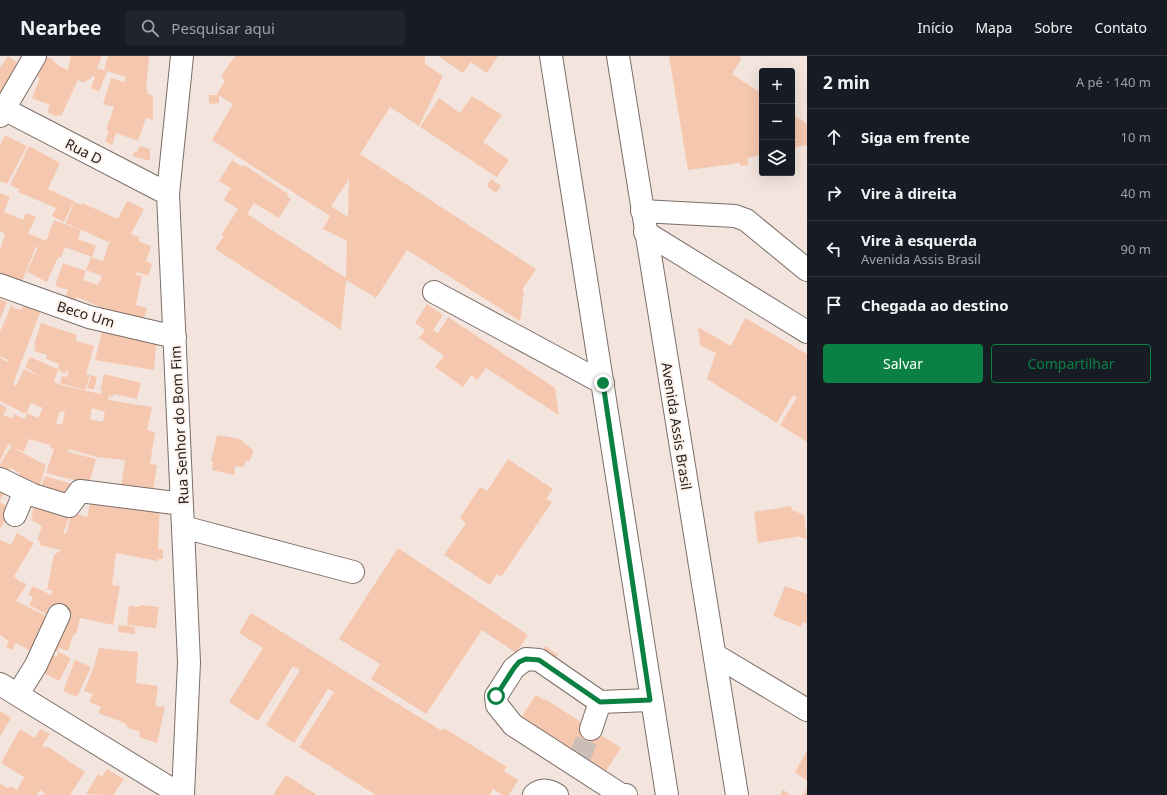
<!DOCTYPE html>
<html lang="pt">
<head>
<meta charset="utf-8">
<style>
  body { margin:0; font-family:"Noto Sans",sans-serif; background:#20242c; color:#f1f3f6 }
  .controls { position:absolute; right:12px; top:12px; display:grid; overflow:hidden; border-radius:4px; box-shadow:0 4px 16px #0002 }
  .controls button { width:36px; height:36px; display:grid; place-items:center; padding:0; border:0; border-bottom:1px solid #363941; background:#171b24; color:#f1f3f6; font:20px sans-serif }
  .stop { position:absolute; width:12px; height:12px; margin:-9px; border:3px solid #0b8043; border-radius:50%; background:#fff }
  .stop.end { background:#0b8043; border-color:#fff; box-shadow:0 1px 4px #0008 }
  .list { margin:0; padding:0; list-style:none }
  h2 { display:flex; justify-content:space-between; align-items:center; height:52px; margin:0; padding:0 16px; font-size:17px }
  h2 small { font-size:13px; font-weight:400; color:#9ea1a6 }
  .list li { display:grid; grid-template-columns:26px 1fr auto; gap:12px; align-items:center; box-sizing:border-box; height:56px; padding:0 16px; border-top:1px solid #363941 }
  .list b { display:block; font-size:15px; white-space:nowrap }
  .list p { margin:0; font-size:13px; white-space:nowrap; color:#9ea1a6 }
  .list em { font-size:13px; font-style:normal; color:#9ea1a6 }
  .actions { display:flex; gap:8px; padding:12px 16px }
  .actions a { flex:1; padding:9px 0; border:1px solid #0b8043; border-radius:4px; text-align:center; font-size:14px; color:#0b8043 }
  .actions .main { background:#0b8043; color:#fff }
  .icon { flex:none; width:22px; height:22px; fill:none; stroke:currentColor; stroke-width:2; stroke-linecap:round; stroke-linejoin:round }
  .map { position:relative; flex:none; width:807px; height:739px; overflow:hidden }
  header { display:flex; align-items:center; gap:24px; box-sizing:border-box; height:56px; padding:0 20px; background:#171b24; border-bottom:1px solid #363941 }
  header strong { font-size:19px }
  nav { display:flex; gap:22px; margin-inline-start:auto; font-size:14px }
  .search { width:280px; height:36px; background:#20242c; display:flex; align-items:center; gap:10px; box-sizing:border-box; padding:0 14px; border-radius:4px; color:#9ea1a6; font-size:15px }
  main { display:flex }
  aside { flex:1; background:#171b24 }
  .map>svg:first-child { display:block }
  .building { fill:#f5c7af; fill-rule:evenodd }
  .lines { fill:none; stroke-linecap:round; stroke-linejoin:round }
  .minor-tunnel { stroke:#cabeb7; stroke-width:22; stroke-dasharray:22 11; stroke-linecap:butt }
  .minor-casing { stroke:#7b6e67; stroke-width:24 }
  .major-casing { stroke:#7b6e67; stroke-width:24 }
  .minor { stroke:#fff; stroke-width:22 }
  .major { stroke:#fff; stroke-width:22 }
  .route { stroke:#0b8043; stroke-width:5 }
  .labels { text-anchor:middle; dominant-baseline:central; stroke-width:4; stroke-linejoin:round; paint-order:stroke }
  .street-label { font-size:14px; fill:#282220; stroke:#fef3ec }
</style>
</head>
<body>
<header>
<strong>Nearbee</strong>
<div class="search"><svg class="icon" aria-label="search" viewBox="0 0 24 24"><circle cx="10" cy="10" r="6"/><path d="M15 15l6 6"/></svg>Pesquisar aqui</div>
<nav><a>Início</a><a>Mapa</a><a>Sobre</a><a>Contato</a></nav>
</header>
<main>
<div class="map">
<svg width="807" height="739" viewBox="0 0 807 739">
  <rect width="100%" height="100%" fill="#f3e5dd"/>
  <path class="building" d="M8,0l11,8 -9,11 3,2 -10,17 -3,-2v-24z
    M46,0l8,4 -1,1 6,5 9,4 3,-14h31l-5,12 7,2 4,-14h41l-3,34h2l-1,4 6,1v25l-7,-2 -8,23 -22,-8 -4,12 -7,-4 4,-10 -3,-1 8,-23 -11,-3 8,-26 13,4 2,-5 -19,-6 -8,21 -8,-4 4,-11 -3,-1 -2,4 -3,-1 -2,4 -7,-3 -17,36 -3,-1 -1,2 -10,-5 3,-7 -18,-7 8,-20 -8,-5z
    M235,0h190v8l18,12 -24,50 -29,-19 -30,47 176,115 -14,21 2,2 -4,29 -113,-71 -31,48 -30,-18 -5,50 -126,-81 9,-13 -3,-1 17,-26 -14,-9 7,-12 -12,-7 13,-21 10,7 2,-2 44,29 -1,2 4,3 -12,19 -25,-15 -7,11 99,64 1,-37 -24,-12 7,-13 -118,-76 21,-36 -16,-10 8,-13 -4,-5zM349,123l-1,33v5l-17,-11z
    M438,0h60l-11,17 -16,-11 -8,11z
    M669,0h70l3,2 -10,16 30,20v61l-15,3 2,7 -9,1v-3l-52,7z
    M209,39h10v8l-10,1z
    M472,40l30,19 -19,27 26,18 -12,17 -77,-50 19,-29 21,15z
    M792,58l15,10v21l-15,3z
    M5,79l22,11 -20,38 -7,-3v-36z
    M29,90l31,17 -12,26 26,12 -10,21 -12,-6 4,-8 -38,-16 1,-3 -9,-4z
    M140,90l10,3v12l-18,-5 3,-5 2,1z
    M491,123l10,7 -5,7 -9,-7z
    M0,137l10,4 -6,15 19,8 3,-7 10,4 -8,16 18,8 8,-21 27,10 -3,9 18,7 -4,11 -27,-10 -4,11 -3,-1 -11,25 -20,-10 11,-25h-2l-16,39 -8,-8 -12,-4v-25l5,-15 -5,-3z
    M127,145l17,8 -13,25 8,3 -1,4 13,5 -5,15 6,3 -4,12 -11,-4 -1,3 6,1 -6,29 11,3 -5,16 -38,-10 1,-5 -28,-12 -2,4 -10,-3 3,-8 -13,-4 8,-23 23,8 -3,9 15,5 4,-9 -16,-6 5,-13 12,4 7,-21 -2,2 -42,-19 8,-21 7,3 1,-2 36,16z
    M0,243l7,3 -7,18z
    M25,246l17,5 -29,77 3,2 8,-17 17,8 -16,-10 5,-10 28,12 -4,13 11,4 36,8 1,-4h-2l4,-16 37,9 -4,16 -24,-5v3l-4,-1 -1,4 44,7 -5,23 8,2 -5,32 7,1 -5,33 -32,-4 5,-34 -28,-3 -28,-8 -1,3 28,7 -7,25 -43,-11 8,-24 -4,-1v-3l-21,-6 -5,13 -7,-3v1l29,15 -7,23 -21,-9 2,-6 -10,-5 -3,6 -7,-4v-5l5,-9 7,-10 -4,-2 -8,17v-57l7,4 -4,7 9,3 2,-4 11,5 2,-6 11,5 5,-10 -12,-5 -5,11 -26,-13v-43l8,4v-2l-8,-4v-24l11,-26 3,1 -1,1 8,2zM92,352l13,4 -2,10 -13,-3zM60,355l5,1 -3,13 -6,-2z
    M427,248l16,11 -10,15 5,3 10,-16 107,71 4,27 -73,-47 -9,12 -6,-5 -8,12 -28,-20 9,-11 -25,-18 6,-8 -10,-7z
    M745,262l62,36v88l-27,-17 17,-28 -4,-2 -16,28 -70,-44 9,-26 -16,-8 -2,-18 33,19z
    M41,267l36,12 -1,6 18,5 -8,29h4l-5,15 -25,-7 2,-7 5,1 2,-6 -2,-1 -1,3h-3l-5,-4 1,-5 -13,-5 1,-4 -13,-4 2,-6 -2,-1z
    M103,271l53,17 -2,26 -59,-10z
    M91,319l6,2 -3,13 -7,-2z
    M217,379l23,4 14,12 -5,11 -3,-2 -2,7 -9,-1 -1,9 -22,-5 1,-9h-2z
    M508,403l45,30 -7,10 6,3 -51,75 -4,-3 -7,11 -46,-30 22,-32 -6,-5 20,-31 7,4z
    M45,420l27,8 -5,17 -28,-8z
    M0,434l5,3 -5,7z
    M92,439l68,8 -2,46h5v10h-5v2l-42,-8 -4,32 8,1 -7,39 -33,-7 -4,16 -2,-1 -6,18 -9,-3 -1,4 -7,-3 16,-31 2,-7 -19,-5 -4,8 -17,-9 4,-8 -5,-2 5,-9 18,9 1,-5h-5l7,-35 7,-5 -21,-5 1,-3 -4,-2 5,-14 -11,-6 2,-6 -1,-1 4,-12 35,12 -8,20 3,1 6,-22 15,5z
    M0,446l11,7 -11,21z
    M791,450l1,4 12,5 3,24 -11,-3v1l-38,6 -4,-31z
    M17,477l17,10 -20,33 5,5 8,3 -11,17 38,19 -18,34 -20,-11 -4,7 -6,-3 3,-6 -9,-6v-95l11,5z
    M398,492l130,87 -12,18 -34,-23 -56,84 -55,-35 9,-15 -41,-25z
    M785,530l22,8v30l-4,-2 -2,5 -28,-11z
    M140,549l19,2 -3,21 -29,-3 2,-19 11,1z
    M251,557l191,118 2,-3 63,39 -3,4 14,9 -9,15h-7l-9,-6 -4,6h-113l-77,-48 35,-55 -6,-3 -34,54 -28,-18 34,-55 -7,-4 -35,55 -29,-19 34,-54 -24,-15z
    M119,569l16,2v7l-17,-2z
    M545,590l13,9 -4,8 -14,-9z
    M99,592l39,4 -2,31 22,3 -3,20 10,1 -8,36 -18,-6 1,-5 -12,-4 -3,-5 -27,-10 3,-6 -12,-5 4,-8 -9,-3 9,-22z
    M47,596l9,5 3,-5 12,6 -12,23 -21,-11z
    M75,604l16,7 -14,30 -14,-6z
    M536,639l8,5 1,-1 76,49 -19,29 -84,-55z
    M0,655l11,7 -11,19z
    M20,673l15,9 5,-9 10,5 -8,12 4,2 1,-2 38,26 -15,23h-26l1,-2 -5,-3 -3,5h-37v-11l8,4 2,-2 7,4 7,-13 -23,-14z
    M807,694v31l-12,-9z
    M107,713l17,10 -11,16 -27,-1 12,-20 4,3z
    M286,719l31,20h-44z
    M807,732v7h-4z
    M783,734l8,5h-11z"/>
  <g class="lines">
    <path class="minor-tunnel" d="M578,705l13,-32"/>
    <g class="minor-casing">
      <path id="minor" d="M182,0l-14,138 21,468 -6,133
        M0,51l168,87
        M0,60l35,-60
        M642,155l93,5 11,4 61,50
        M645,176l162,100
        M0,229l89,32 86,20
        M434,236l169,91
        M0,423l33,16 36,11 11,-15 102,13
        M15,459l10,-24
        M183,471l170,45
        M715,599l92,55
        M0,628l181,111
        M18,638l18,-29 23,-50
        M591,673l9,-27
        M534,739c8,-7 15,-5 23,0
        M626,739l-6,-1 -107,-69 -16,-20 -1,-9 18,-28 12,-9 13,1 61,42 50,-2"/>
    </g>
    <g class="major-casing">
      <path id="major" d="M551,0l116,739
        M618,0l119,739"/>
    </g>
    <use href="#minor" class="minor"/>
    <use href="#major" class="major"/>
  </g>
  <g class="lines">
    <path class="route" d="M496,640l18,-28 5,-6 7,-3 13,1 61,42 50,-2 -47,-317"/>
  </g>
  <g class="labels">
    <g class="street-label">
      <text transform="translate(84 95) rotate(27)">Rua D</text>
      <text transform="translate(86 258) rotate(17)">Beco Um</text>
      <text transform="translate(179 369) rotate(-93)">Rua Senhor do Bom Fim</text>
      <text transform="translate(677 370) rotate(81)">Avenida Assis Brasil</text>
    </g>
  </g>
</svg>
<div class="controls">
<button>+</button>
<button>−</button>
<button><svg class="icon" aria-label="layers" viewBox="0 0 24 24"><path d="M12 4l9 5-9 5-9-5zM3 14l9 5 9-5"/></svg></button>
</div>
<div class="stop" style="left:496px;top:640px"></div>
<div class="stop end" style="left:603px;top:327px"></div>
</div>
<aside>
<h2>2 min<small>A pé · 140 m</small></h2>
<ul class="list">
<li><svg class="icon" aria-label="ahead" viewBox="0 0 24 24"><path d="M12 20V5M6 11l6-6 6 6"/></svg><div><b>Siga em frente</b></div><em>10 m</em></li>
<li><svg class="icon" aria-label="right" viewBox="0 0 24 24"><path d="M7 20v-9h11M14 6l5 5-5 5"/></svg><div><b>Vire à direita</b></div><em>40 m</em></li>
<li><svg class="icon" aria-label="left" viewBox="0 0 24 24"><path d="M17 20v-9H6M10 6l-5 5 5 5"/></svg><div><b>Vire à esquerda</b><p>Avenida Assis Brasil</p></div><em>90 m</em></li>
<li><svg class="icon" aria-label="arrive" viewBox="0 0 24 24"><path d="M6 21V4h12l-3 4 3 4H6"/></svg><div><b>Chegada ao destino</b></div></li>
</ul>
<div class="actions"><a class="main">Salvar</a><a>Compartilhar</a></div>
</aside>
</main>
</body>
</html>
